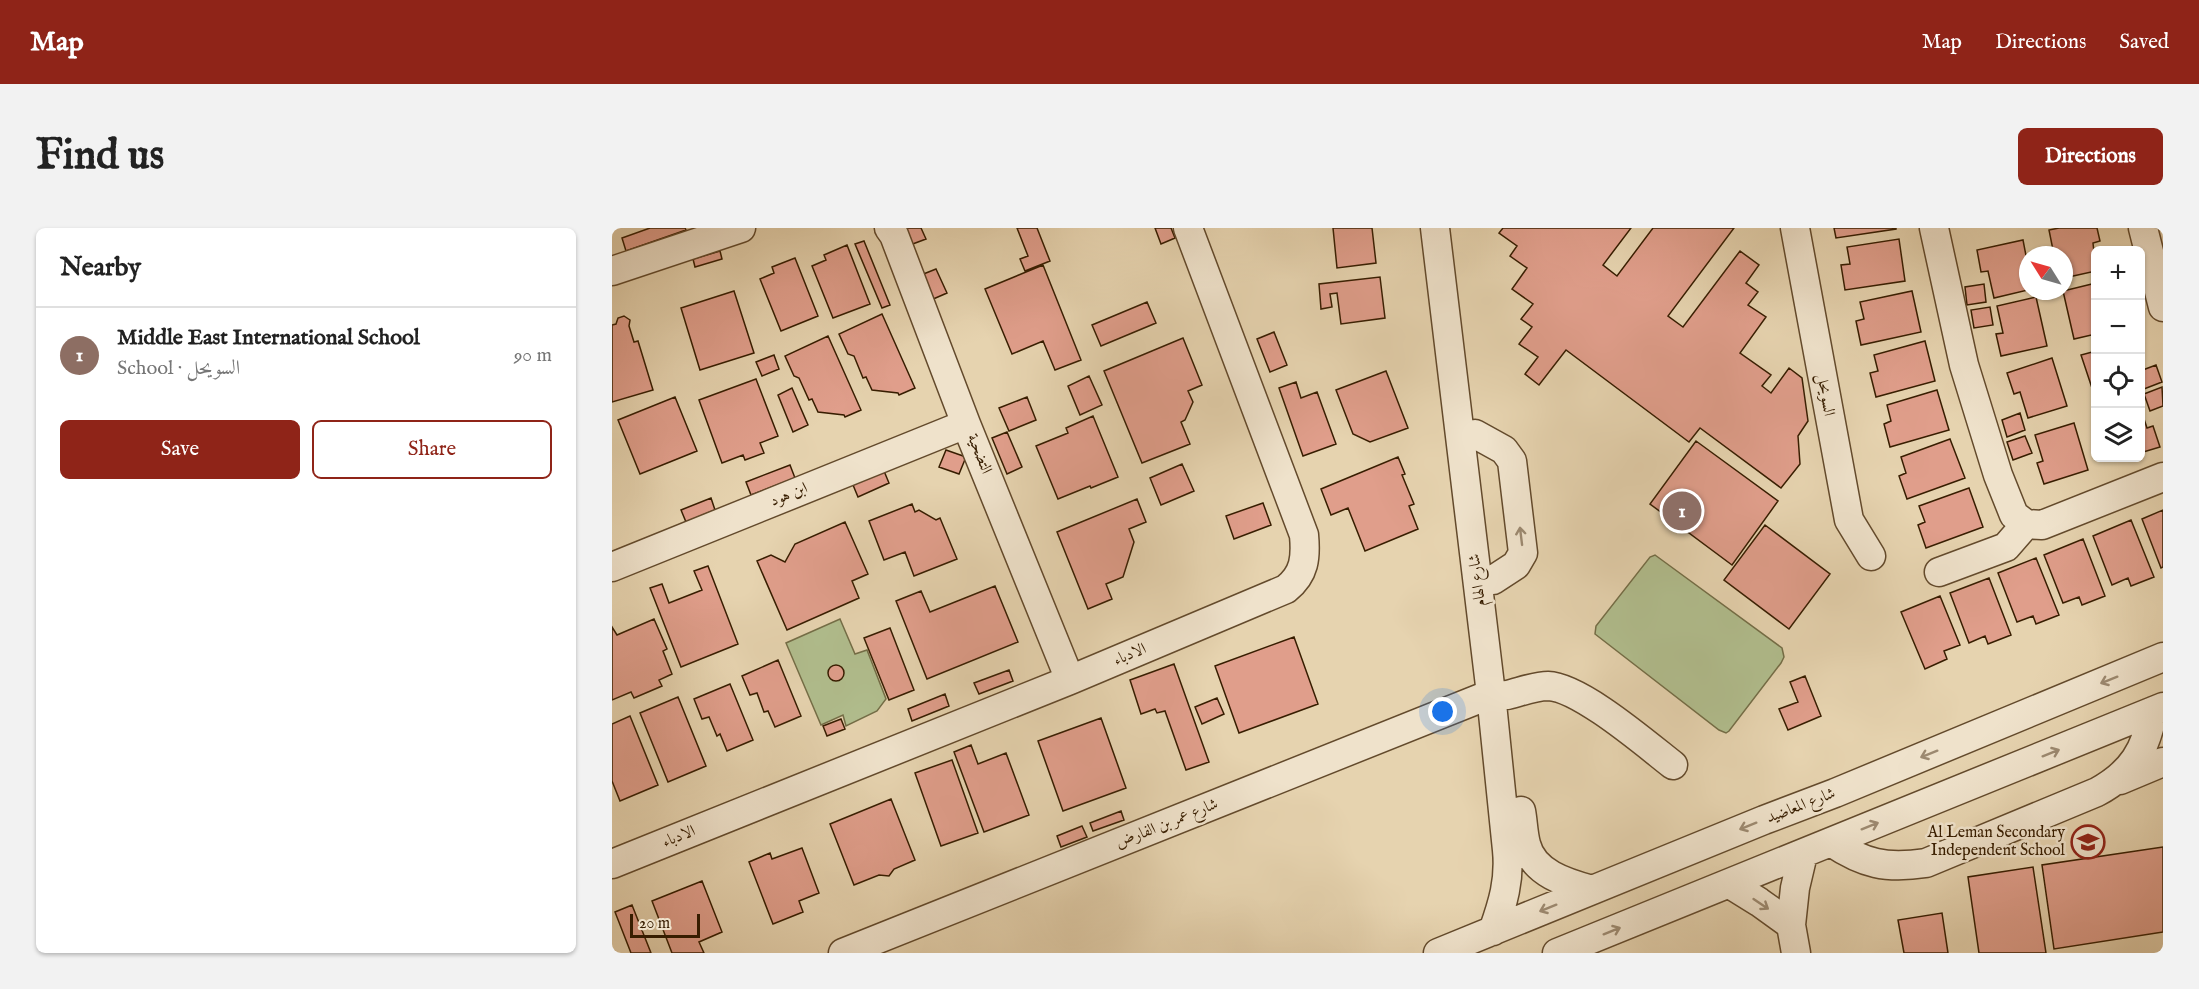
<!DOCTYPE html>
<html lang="en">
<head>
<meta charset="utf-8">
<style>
  body { margin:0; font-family:"IM FELL English",Amiri,serif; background:#f2f2f2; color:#222 }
  .controls { position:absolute; right:18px; top:18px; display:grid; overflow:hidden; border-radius:9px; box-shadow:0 2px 4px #0004 }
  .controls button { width:54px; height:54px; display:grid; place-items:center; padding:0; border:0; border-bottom:2px solid #e0e0e0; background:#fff; color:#222; font:30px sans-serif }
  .compass { position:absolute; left:1407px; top:18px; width:54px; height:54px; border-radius:50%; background:#fff; box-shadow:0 2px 4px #0004; rotate:307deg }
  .scale { position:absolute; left:18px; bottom:15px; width:70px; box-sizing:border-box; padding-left:6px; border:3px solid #371d00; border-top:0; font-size:16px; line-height:21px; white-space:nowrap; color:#371d00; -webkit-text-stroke:4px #efe2cb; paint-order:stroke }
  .you { position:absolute; left:831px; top:484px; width:21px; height:21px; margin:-15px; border:4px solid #fff; border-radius:50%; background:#1a73e8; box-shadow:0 0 0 9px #1a73e833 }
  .badge { display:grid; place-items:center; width:39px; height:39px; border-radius:50%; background:#8f2418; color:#fff; font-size:20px; font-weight:700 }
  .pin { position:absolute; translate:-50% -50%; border:3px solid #fff; box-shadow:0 2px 6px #0006 }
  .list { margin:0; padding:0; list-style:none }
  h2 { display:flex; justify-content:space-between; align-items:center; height:78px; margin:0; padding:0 24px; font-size:26px }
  h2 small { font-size:20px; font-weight:400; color:#767676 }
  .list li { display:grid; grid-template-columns:39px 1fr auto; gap:18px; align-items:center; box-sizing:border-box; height:96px; padding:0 24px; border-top:2px solid #e0e0e0 }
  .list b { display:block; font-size:22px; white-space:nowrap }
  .list p { margin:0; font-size:20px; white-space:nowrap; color:#767676 }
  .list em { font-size:20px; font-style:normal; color:#767676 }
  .actions { display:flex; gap:12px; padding:18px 24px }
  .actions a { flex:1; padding:14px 0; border:2px solid #8f2418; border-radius:9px; text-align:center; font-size:21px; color:#8f2418 }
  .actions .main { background:#8f2418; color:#fff }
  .icon { flex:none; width:33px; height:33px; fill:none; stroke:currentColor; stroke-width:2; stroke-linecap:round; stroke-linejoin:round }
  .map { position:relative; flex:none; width:1551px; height:725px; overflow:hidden; border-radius:9px }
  header { display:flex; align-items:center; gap:36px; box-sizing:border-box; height:84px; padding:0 30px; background:#8f2418; color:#fff }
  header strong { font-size:28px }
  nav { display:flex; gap:33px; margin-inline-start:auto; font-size:21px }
  .intro { display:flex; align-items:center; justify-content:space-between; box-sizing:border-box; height:144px; padding:0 36px }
  h1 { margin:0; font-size:42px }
  .button { padding:15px 27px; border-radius:9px; background:#8f2418; color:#fff; font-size:21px; font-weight:700 }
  main { display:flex; gap:36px; padding:0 36px }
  aside { flex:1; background:#fff; border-radius:9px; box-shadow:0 2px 4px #0004 }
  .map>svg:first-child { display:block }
  .green { fill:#b1be8e; stroke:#746e47; stroke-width:1.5 }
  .building { fill:#e09e8b; stroke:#371d00; stroke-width:1.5 }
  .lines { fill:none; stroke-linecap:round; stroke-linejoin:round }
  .minor-casing { stroke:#634a2c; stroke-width:31 }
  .minor { stroke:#efe2cb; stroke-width:28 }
  .oneway { stroke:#9c8970 }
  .labels { text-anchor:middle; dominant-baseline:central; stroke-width:5; stroke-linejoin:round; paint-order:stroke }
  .street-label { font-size:16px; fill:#371d00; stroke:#efe2cb }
  .poi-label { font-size:16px; fill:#371d00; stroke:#efe2cb; text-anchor:end }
</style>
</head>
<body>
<header>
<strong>Map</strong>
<nav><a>Map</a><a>Directions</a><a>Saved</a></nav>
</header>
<div class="intro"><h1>Find us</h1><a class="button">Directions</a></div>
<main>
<aside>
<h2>Nearby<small></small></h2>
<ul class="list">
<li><span class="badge" style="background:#8d6e63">1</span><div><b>Middle East International School</b><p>School · السويحل</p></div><em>90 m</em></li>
</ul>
<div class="actions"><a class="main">Save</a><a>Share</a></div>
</aside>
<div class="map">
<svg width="1551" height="725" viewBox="0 0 1551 725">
  <rect width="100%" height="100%" fill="#e6d3af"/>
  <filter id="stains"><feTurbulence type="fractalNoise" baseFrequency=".00333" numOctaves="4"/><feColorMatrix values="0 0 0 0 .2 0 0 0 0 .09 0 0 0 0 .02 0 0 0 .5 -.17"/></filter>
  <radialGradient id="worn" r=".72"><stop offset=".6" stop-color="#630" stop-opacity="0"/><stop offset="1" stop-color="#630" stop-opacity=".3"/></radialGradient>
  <path class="green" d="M1043,327l127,93 2,9 -3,6 -52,68 -3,2 -7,-3 -124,-96 1,-8 54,-69z
    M228,391l15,35 12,-4 19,49 -9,12 -31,15 -3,-11 -22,10 -35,-82z"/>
  <path class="building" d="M38,0h35l1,2 -60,21 -4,-13z
    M291,0h18l5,11 -16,6z
    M405,0h20l13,33 -25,10 -5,-12 8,-3z
    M543,0h16l4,10 -14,6z
    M721,0h39l4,35 -39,5z
    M891,0h128l-28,37 14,11 36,-48h81l-66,88 15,11 57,-76 19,14 -13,18 12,9 -10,13 18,12 -26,36 31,22 -9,11 9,7 18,-25 13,10 6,43 -10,15 2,28 -19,24 -81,-60 -11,14 -123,-92 -27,35 -14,-11 13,-17 -19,-13 13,-17 -11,-8 12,-15 -21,-15 15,-21 -17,-12 7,-10 -18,-13z
    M1222,0h62v1l-60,9z
    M1447,0h38l3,13 -7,2 3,28 -32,7v-23h-10l-5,-25z
    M1287,11l6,42 -60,9 -4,-25 9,-1 -3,-17z
    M1411,12l5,26v24l-34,8 -6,-27 -7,1 -4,-22z
    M252,13l26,64 -8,3 -27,-64z
    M235,17l23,59 -37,14 -21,-52 14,-6 -2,-5z
    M108,23l2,8 -27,8 -2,-8z
    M183,30l23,58 -37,15 -21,-52 14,-6 -2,-6z
    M431,37l38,95 -26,10 -12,-29 -31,13 -27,-65z
    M324,41l11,24 -16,7 -10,-25z
    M768,49l5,41 -44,6 -4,-31 -7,1 2,13 -11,2 -2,-25z
    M1484,55v51l-22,5 -11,-48z
    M1372,56l2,18 -19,3 -2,-18z
    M122,63l20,62 -54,17 -19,-62z
    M1300,63l9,41 -60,13 -5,-24 8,-2 -4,-17z
    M1424,69l11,49 -46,10 -5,-22 7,-1 -6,-27z
    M535,74l9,21 -55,23 -9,-21z
    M1378,79l3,18 -19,3 -3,-18z
    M270,86l33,74 -16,7 -1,-2 -26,-3 -6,-13 -3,1 -9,-22 -6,-2 -9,-20z
    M12,88l6,4 -1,6 5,16 4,-1 15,49 -41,12v-77l4,-1 2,-6z
    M662,104l13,33 -17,7 -13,-33z
    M216,108l33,74 -16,7 -1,-2 -26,-3 -6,-13 -3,1 -10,-22 -5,-2 -9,-20z
    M571,110l19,47 -14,6 5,11 -8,18 -4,2 9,22 -48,19 -38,-92z
    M1313,113l10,40 -59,16 -6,-24 8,-2 -4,-16z
    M1484,123v49l-15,-45z
    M162,127l5,14 -17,7 -6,-14z
    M1440,130l15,48 -39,12 -8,-26 -6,2 -7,-21z
    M1544,137l6,17 -18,7 -4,-18z
    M774,143l22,57 -38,14 -17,-8 -17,-44z
    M477,148l13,29 -22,10 -12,-29z
    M144,151l22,57 -18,7 4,10 -19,7 -2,-5 -21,8 -23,-63z
    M684,154l5,16 16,-6 19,52 -33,12 -24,-68z
    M1550,159l1,19 -13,5 -6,-17z
    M180,160l16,37 -15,7 -15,-37z
    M1325,162l12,40 -59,17 -6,-23 7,-3 -4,-16z
    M63,169l22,54 -57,23 -22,-54z
    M415,169l9,23 -27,11 -10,-23z
    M1528,179l7,21 6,-2 7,21 -20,6z
    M1408,185l5,17 -18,7 -5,-17z
    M481,188l25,61 -27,11 -1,-2 -32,13 -22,-53 32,-13 -2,-5z
    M1462,195l14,47 -44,14 -7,-21 6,-2 -8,-26z
    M395,204l15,35 -15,7 -15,-36z
    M1413,208l7,17 -19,7 -6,-18z
    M1338,211l15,39 -58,21 -8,-23 7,-3 -5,-16z
    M1084,213l82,60 -46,64 -82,-61z
    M334,222l20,7 -7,17 -20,-7z
    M786,229l7,17 -3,1 12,29 -5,2 9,23 -53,22 -17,-43 -17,7 -10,-26z
    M570,236l12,27 -33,14 -11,-27z
    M178,237l5,13 -44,17 -5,-13z
    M272,243l5,12 -31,14 -5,-12z
    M1357,260l14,39 -57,21 -8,-23 7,-3 -6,-16z
    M99,270l4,12 -29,12 -5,-12z
    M525,271l9,23 -17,7 5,13 -11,35 -17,7 6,15 -24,10 -31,-77z
    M651,275l8,22 -37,14 -8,-23z
    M300,276l3,8 4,-2 17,10 4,-2 17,41 -43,17 -9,-24 -21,8 -15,-39z
    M1551,282v57l-2,1 -19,-49z
    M1519,292l23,57 -23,9 -3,-8 -16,7 -19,-49z
    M233,294l23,52 -16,7 7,17 -72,32 -30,-69 14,-6 14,7 10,-18z
    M1153,297l65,49 -41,55 -65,-49z
    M1471,311l22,57 -23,9 -3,-8 -16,6 -19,-48z
    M1424,330l23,57 -23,9 -3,-8 -16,6 -19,-49z
    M96,338l30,78 -57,23 -31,-79 12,-4 7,19 33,-13 -8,-19z
    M1377,350l22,57 -23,9 -3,-8 -16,7 -19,-50z
    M383,358l23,56 -91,37 -31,-78 25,-10 9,21z
    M1328,368l20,49 -16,6 3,8 -22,10 -24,-57z
    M42,391l13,30 -4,2 9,23 -13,6 3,6 -28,12 -3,-6 -19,8v-73l5,8z
    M278,400l24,62 -25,10 -25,-62z
    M682,409l24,67 -79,29 -24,-67z
    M166,432l23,56 -26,11 -7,-16 -4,1 -7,-19 -7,2 -8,-19z
    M562,436l35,98 -23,8 -21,-59 -8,2 -2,-4 -14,5 -11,-34z
    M216 445a8 8 0 1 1 16 0a8 8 0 1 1-16 0Z
    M397,442l4,11 -34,13 -5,-11z
    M1193,448l16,40 -33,14 -9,-21 19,-7 -8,-20z
    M118,456l23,56 -26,11 -7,-17 -3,2 -8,-19 -7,2 -8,-20z
    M333,466l4,12 -37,15 -4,-12z
    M66,469l28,69 -38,16 -28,-69z
    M605,470l7,16 -22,10 -7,-17z
    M18,488l28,69 -38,16 -8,-20v-57z
    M489,490l25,70 -63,23 -25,-70z
    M229,491l4,10 -18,7 -4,-10z
    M359,517l7,19 28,-11 23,62 -45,17 -30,-80z
    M340,532l26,73 -37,13 -26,-73z
    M279,571l24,61 -21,9 -5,7 -10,-1 -25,10 -24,-61z
    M509,583l3,9 -31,11 -3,-8z
    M470,598l5,11 -26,10 -4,-11z
    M1551,619v85l-109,17 -12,-84z
    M190,620l17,45 -20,8 4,11 -30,12 -24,-62 21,-9 2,6z
    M1421,639l13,86h-67l-11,-76z
    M90,653l20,51 -23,10 5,11h-32l-20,-52z
    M20,677l19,48h-20l-16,-41z
    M1330,685l6,40h-44l-6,-33z"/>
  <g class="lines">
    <g class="minor-casing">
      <path id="minor" d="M277,0l5,7 72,189 104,256
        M823,0l56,466 16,156c3,30 -4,53 -14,81
        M1183,0l54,292 22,36
        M1322,0l30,137 34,110 16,40 12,9 16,1 121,-48
        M1531,0l20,79
        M0,43l129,-43
        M863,206l29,16 8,11 11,92 -7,12 -23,15
        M0,339l354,-143
        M1327,344l67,-25 20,-23
        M895,467c13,-3 28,-9 41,-9 32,1 98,58 125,79
        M1508,552l43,-18
        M909,583c2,10 2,22 5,33 7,29 40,39 66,46
        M1219,614c33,22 55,27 95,21l171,-71c35,-19 49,-42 56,-81
        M0,636l458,-184 216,-91c19,-15 20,-32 18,-54l-116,-307
        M1118,656l29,18 32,23
        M231,725l648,-259
        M826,725l326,-133 71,-27 328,-136
        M945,725l606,-246
        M1184,725l-5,-28 4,-37 8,-34"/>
    </g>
    <use href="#minor" class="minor"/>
  </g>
  <defs><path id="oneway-shaft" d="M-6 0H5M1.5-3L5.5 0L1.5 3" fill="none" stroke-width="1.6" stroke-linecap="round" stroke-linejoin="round" transform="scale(1.5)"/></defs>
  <g class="oneway">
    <use href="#oneway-shaft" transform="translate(909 308) rotate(-97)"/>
    <use href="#oneway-shaft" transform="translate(1497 452) rotate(158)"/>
    <use href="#oneway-shaft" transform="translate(1439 525) rotate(-22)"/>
    <use href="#oneway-shaft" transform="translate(1317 526) rotate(158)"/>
    <use href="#oneway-shaft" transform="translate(1136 598) rotate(158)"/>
    <use href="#oneway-shaft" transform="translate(1258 598) rotate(-22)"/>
    <use href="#oneway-shaft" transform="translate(1149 676) rotate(34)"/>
    <use href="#oneway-shaft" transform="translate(936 680) rotate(158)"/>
    <use href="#oneway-shaft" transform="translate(1000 703) rotate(-22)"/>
  </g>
  <defs>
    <g id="school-ring" transform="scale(1.725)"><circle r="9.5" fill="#efe2cb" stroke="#8f2418" stroke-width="1.5"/><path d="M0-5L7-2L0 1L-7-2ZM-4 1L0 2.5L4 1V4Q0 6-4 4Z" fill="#8f2418"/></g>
  </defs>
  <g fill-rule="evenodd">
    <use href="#school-ring" x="1476" y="614"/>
  </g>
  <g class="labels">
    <g class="street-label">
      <text transform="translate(1213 167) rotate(80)">السويحل</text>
      <text transform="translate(367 226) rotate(68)">التضحية</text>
      <text transform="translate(177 267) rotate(-22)">ابن هود</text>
      <text transform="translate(866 352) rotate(-97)">شارع الهام</text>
      <text transform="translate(518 427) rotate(-23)">الادباء</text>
      <text transform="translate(1189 578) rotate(-21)">شارع المعاضيد</text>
      <text transform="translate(555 596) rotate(-22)">شارع عمر بن الفارض</text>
      <text transform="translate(67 609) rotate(-22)">الادباء</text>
    </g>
    <g class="poi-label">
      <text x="1453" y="605">Al Leman Secondary<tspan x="1453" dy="18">Independent School</tspan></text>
    </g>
  </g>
  <rect width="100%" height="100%" filter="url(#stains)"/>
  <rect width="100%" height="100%" fill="url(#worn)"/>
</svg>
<div class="controls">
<button>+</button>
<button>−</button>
<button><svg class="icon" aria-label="locate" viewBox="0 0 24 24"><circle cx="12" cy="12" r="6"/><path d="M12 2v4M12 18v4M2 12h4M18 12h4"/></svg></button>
<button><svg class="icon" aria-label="layers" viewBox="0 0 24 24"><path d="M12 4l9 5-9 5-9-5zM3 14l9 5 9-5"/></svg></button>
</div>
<svg class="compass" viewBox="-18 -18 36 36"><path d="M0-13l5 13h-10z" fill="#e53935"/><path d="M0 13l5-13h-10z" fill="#767676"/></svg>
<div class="scale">20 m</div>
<div class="you"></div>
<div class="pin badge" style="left:1070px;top:283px;background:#8d6e63">1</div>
</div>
</main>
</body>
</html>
